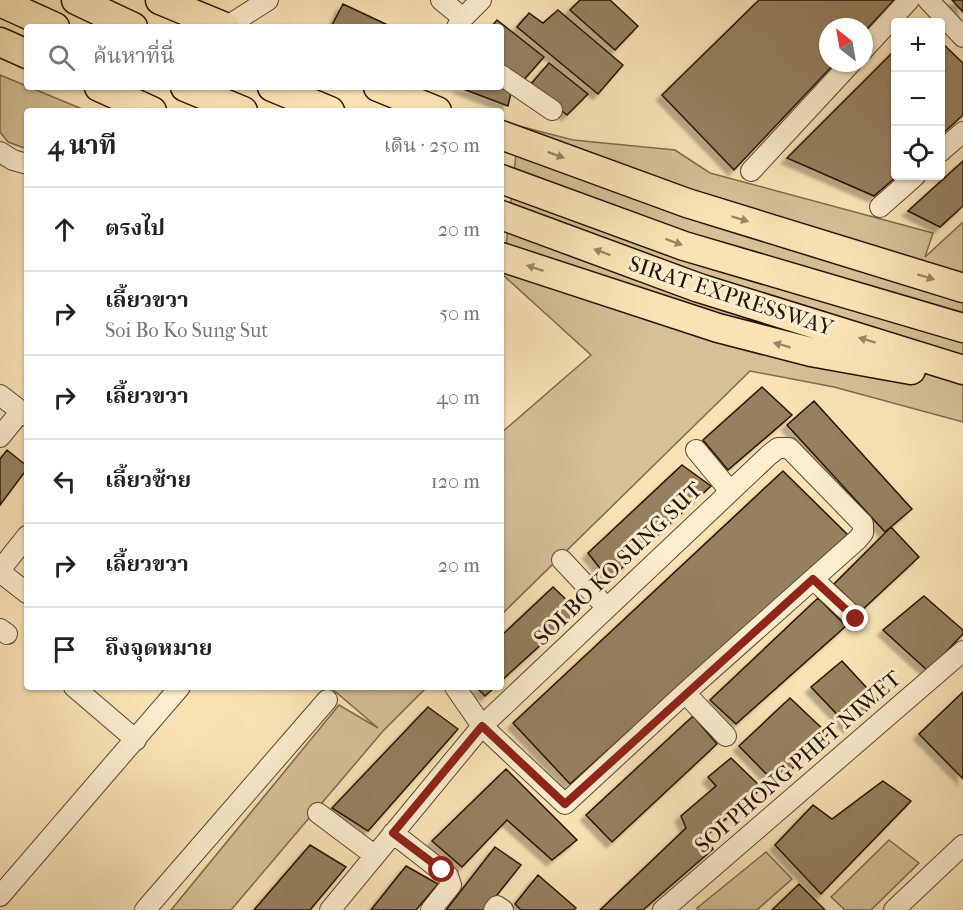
<!DOCTYPE html>
<html lang="th">
<head>
<meta charset="utf-8">
<style>
  body { margin:0; font-family:"IM FELL French Canon","Noto Serif Thai",serif; background:#f6f6f6; color:#222 }
  .controls { position:absolute; right:18px; top:18px; display:grid; overflow:hidden; border-radius:6px; box-shadow:0 2px 4px #0004 }
  .controls button { width:54px; height:54px; display:grid; place-items:center; padding:0; border:0; border-bottom:2px solid #e0e0e0; background:#fff; color:#222; font:30px sans-serif }
  .compass { position:absolute; left:819px; top:18px; width:54px; height:54px; border-radius:50%; background:#fff; box-shadow:0 2px 4px #0004; rotate:329deg }
  .stop { position:absolute; width:18px; height:18px; margin:-14px; border:4px solid #8f2418; border-radius:50%; background:#fff }
  .stop.end { background:#8f2418; border-color:#fff; box-shadow:0 2px 6px #0008 }
  .list { margin:0; padding:0; list-style:none }
  h2 { display:flex; justify-content:space-between; align-items:center; height:78px; margin:0; padding:0 24px; font-size:26px }
  h2 small { font-size:20px; font-weight:400; color:#767676 }
  .list li { display:grid; grid-template-columns:39px 1fr auto; gap:18px; align-items:center; box-sizing:border-box; height:84px; padding:0 24px; border-top:2px solid #e0e0e0 }
  .list b { display:block; font-size:22px; white-space:nowrap }
  .list p { margin:0; font-size:20px; white-space:nowrap; color:#767676 }
  .list em { font-size:20px; font-style:normal; color:#767676 }
  .icon { flex:none; width:33px; height:33px; fill:none; stroke:currentColor; stroke-width:2; stroke-linecap:round; stroke-linejoin:round }
  .map { position:relative; flex:none; width:963px; height:910px; overflow:hidden }
  .search { position:absolute; background:#fff; box-shadow:0 2px 4px #0004; left:24px; top:24px; width:480px; height:66px; display:flex; align-items:center; gap:15px; box-sizing:border-box; padding:0 21px; border-radius:6px; color:#767676; font-size:22px }
  .panel { position:absolute; background:#fff; box-shadow:0 2px 4px #0004; left:24px; top:108px; width:480px; height:582px; border-radius:6px }
  .map>svg:first-child { display:block }
  .green { fill:#d5c097; stroke:#7e6a4c; stroke-width:1.5 }
  .building { fill:#95805f; stroke:#281402; stroke-width:1.5; filter:url(#shadow) }
  .lines { fill:none; stroke-linecap:round; stroke-linejoin:round }
  .minor-casing { stroke:#5c482f; stroke-width:22 }
  .highway-casing { stroke:#281402; stroke-width:31 }
  .minor { stroke:#fbedcf; stroke-width:20 }
  .highway { stroke:#f9e3b5; stroke-width:28 }
  .oneway { fill:#9b8664 }
  .route { stroke:#8f2418; stroke-width:8 }
  .labels { text-anchor:middle; dominant-baseline:central; stroke-width:6; stroke-linejoin:round; paint-order:stroke }
  .street-label { font-size:22px; fill:#281402; stroke:#fbedcf }
</style>
</head>
<body>
<div class="map">
<svg width="963" height="910" viewBox="0 0 963 910">
  <defs>
    <filter id="shadow"><feDropShadow dx="-5.5" dy="5.5" stdDeviation="1.5" flood-color="#0004"/></filter>
  </defs>
  <rect width="100%" height="100%" fill="#f9e3b5"/>
  <filter id="stains"><feTurbulence type="fractalNoise" baseFrequency=".00333" numOctaves="4"/><feColorMatrix values="0 0 0 0 .2 0 0 0 0 .09 0 0 0 0 .02 0 0 0 .5 -.17"/></filter>
  <radialGradient id="worn" r=".72"><stop offset=".6" stop-color="#630" stop-opacity="0"/><stop offset="1" stop-color="#630" stop-opacity=".3"/></radialGradient>
  <path class="green" d="M0,75l87,36h-60v38l-19,-7 -8,-10z
    M519,126l54,14 102,10 35,23 223,60 -8,24 38,-35v200l-129,-35 -84,-16 -249,244v-182l90,-78 -88,-80z
    M330,687h97l-44,44 -152,179h-60l168,-205 39,23z
    M889,840l30,23 -48,47h-26l-14,-13z
    M766,852l26,27 -35,31h-58l-2,-2z"/>
  <path class="building" d="M580,0h30l28,26 -23,24 -45,-40z
    M759,0h135l-30,32v-5h-36v36h7l-101,107 -72,-75z
    M952,0h11v12z
    M343,4l49,23h-61z
    M558,10l65,55 -25,29 -81,-67 12,-14 14,10z
    M497,20l47,37 -23,26 -20,-15v-41h-10z
    M940,41l23,22v52l-23,21z
    M896,49l1,127 -23,20 -87,-38z
    M549,63l39,31 -21,21 -37,-30z
    M501,86l10,7 -3,13 -50,-19z
    M963,161v45l-23,21 -32,-16z
    M762,387l30,28 -64,55 -25,-30z
    M814,401l98,108 -27,23 -98,-107z
    M7,450l20,16v3l-27,36v-46z
    M682,465l29,21 -102,94 -21,-27z
    M783,471l65,64 -278,249 -57,-61z
    M891,527l28,30 -58,54 -27,-27z
    M553,587l25,24 -77,70v-45z
    M924,596l39,34v4l-35,37 -45,-41z
    M818,598l28,28 -110,98 -26,-24z
    M842,661l36,39 -29,27 -38,-40z
    M476,687h19l-10,9z
    M963,692v87l-44,-45z
    M790,698l38,36 -52,50 -37,-38z
    M428,707l30,22 -90,102 -36,-23z
    M693,716l24,28 -105,98 -26,-27z
    M731,758l31,30 -57,49 8,12 -70,61h-43l86,-82 -5,-12 35,-30 -8,-9z
    M506,769l71,71 -25,20 -45,-40 -45,47 -30,-26z
    M883,781l28,20 -90,93 -46,-49 38,-40 19,14z
    M310,845l36,22 -36,43h-56z
    M495,847l26,18 -36,45h-39z
    M406,866l32,18 -22,26h-45z
    M538,875l38,33 -2,2h-53l-6,-6z
    M799,884l26,26h-53z"/>
  <g class="lines">
    <g class="minor-casing">
      <path id="minor" d="M441,0l22,18
        M928,0l35,37
        M226,27l42,-27
        M457,27l6,-9 18,-18
        M864,49l45,-49
        M501,75l51,35
        M0,152l13,8 14,4
        M940,152l23,-20
        M751,171l100,-108
        M880,207l35,-31
        M0,395l27,21
        M0,437l21,-26
        M696,450l34,41
        M562,560l45,48
        M0,570l27,-34
        M0,572l27,21
        M813,579l43,40
        M0,629l7,5
        M74,687l62,53
        M685,693l41,43
        M318,813l56,42
        M393,833l55,43 3,9 -20,25
        M0,896l180,-209
        M145,910l182,-210
        M330,910l152,-184 287,-271 9,-7h11l74,76v9l-6,7 -172,153 -120,111 -83,-78 -27,-39
        M494,910l3,-4 6,4
        M663,910l300,-259
        M894,910l69,-65"/>
    </g>
    <g class="highway-casing">
      <path id="highway" d="M76,0l57,27
        M160,0l65,27
        M0,2l55,25
        M0,42l27,12
        M99,87l53,24
        M185,87l58,24
        M272,87l58,24
        M378,87l59,24
        M501,135l186,68 276,85
        M501,179l183,67 279,82
        M501,215l198,73 264,82
        M501,257l217,71 93,24 100,18"/>
    </g>
    <use href="#minor" class="minor"/>
    <use href="#highway" class="highway"/>
  </g>
  <defs><path id="oneway-solid" d="M-6-.8H1V-3.2L6.5 0L1 3.2V.8H-6Z" transform="scale(1.5)"/></defs>
  <g class="oneway">
    <use href="#oneway-solid" transform="translate(556 155) rotate(20)"/>
    <use href="#oneway-solid" transform="translate(740 219) rotate(17)"/>
    <use href="#oneway-solid" transform="translate(674 242) rotate(20)"/>
    <use href="#oneway-solid" transform="translate(602 252) rotate(-160)"/>
    <use href="#oneway-solid" transform="translate(535 268) rotate(-162)"/>
    <use href="#oneway-solid" transform="translate(926 277) rotate(17)"/>
    <use href="#oneway-solid" transform="translate(867 340) rotate(-163)"/>
    <use href="#oneway-solid" transform="translate(782 345) rotate(-165)"/>
  </g>
  <g class="lines">
    <path class="route" d="M442,870l-49,-37 89,-107 83,78 248,-225 43,40"/>
  </g>
  <g class="labels">
    <g class="street-label">
      <text transform="translate(731 296) rotate(18)">SIRAT EXPRESSWAY</text>
      <text transform="translate(618 564) rotate(-44)">SOI BO KO SUNG SUT</text>
      <text transform="translate(798 762) rotate(-41)">SOI PHONG PHET NIWET</text>
    </g>
  </g>
  <rect width="100%" height="100%" filter="url(#stains)"/>
  <rect width="100%" height="100%" fill="url(#worn)"/>
</svg>
<div class="controls">
<button>+</button>
<button>−</button>
<button><svg class="icon" aria-label="locate" viewBox="0 0 24 24"><circle cx="12" cy="12" r="6"/><path d="M12 2v4M12 18v4M2 12h4M18 12h4"/></svg></button>
</div>
<svg class="compass" viewBox="-18 -18 36 36"><path d="M0-13l5 13h-10z" fill="#e53935"/><path d="M0 13l5-13h-10z" fill="#767676"/></svg>
<div class="stop" style="left:442px;top:870px"></div>
<div class="stop end" style="left:856px;top:619px"></div>
<div class="search"><svg class="icon" aria-label="search" viewBox="0 0 24 24"><circle cx="10" cy="10" r="6"/><path d="M15 15l6 6"/></svg>ค้นหาที่นี่</div>
<section class="panel">
<h2>4 นาที<small>เดิน · 250 m</small></h2>
<ul class="list">
<li><svg class="icon" aria-label="ahead" viewBox="0 0 24 24"><path d="M12 20V5M6 11l6-6 6 6"/></svg><div><b>ตรงไป</b></div><em>20 m</em></li>
<li><svg class="icon" aria-label="right" viewBox="0 0 24 24"><path d="M7 20v-9h11M14 6l5 5-5 5"/></svg><div><b>เลี้ยวขวา</b><p>Soi Bo Ko Sung Sut</p></div><em>50 m</em></li>
<li><svg class="icon" aria-label="right" viewBox="0 0 24 24"><path d="M7 20v-9h11M14 6l5 5-5 5"/></svg><div><b>เลี้ยวขวา</b></div><em>40 m</em></li>
<li><svg class="icon" aria-label="left" viewBox="0 0 24 24"><path d="M17 20v-9H6M10 6l-5 5 5 5"/></svg><div><b>เลี้ยวซ้าย</b></div><em>120 m</em></li>
<li><svg class="icon" aria-label="right" viewBox="0 0 24 24"><path d="M7 20v-9h11M14 6l5 5-5 5"/></svg><div><b>เลี้ยวขวา</b></div><em>20 m</em></li>
<li><svg class="icon" aria-label="arrive" viewBox="0 0 24 24"><path d="M6 21V4h12l-3 4 3 4H6"/></svg><div><b>ถึงจุดหมาย</b></div></li>
</ul>
</section>
</div>
</body>
</html>
